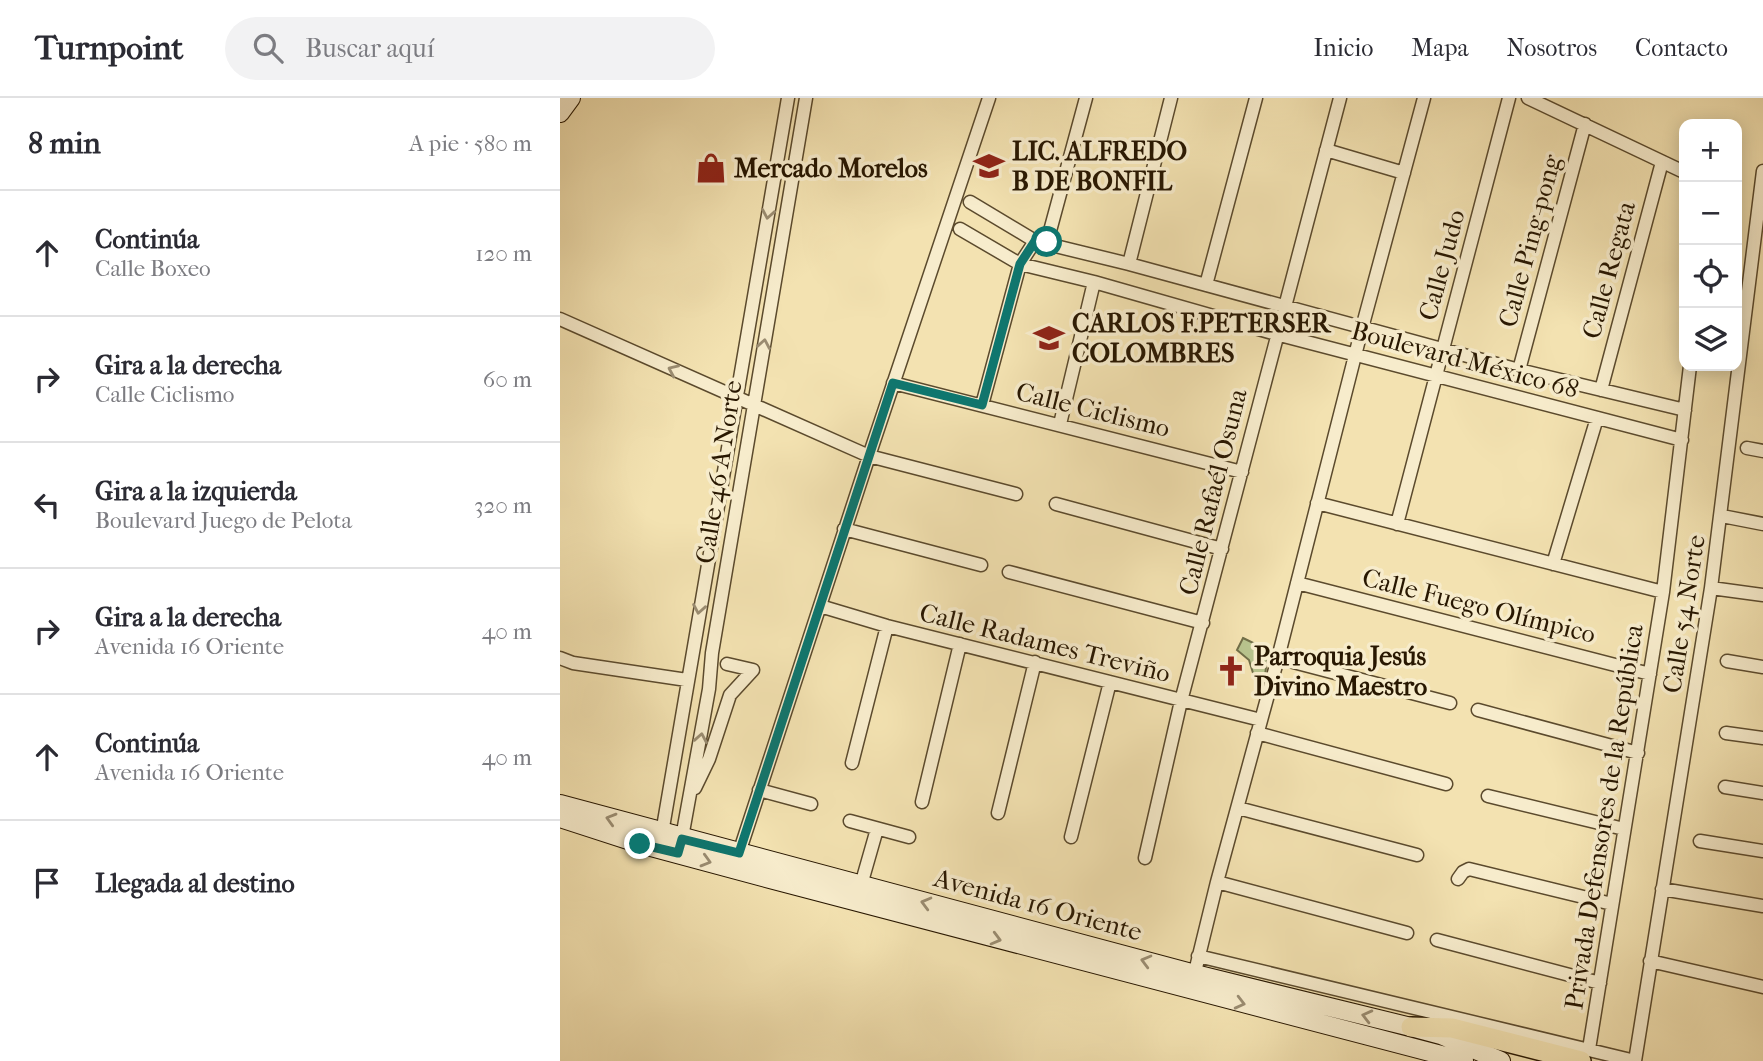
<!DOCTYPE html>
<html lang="es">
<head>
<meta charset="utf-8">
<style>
  body { margin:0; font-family:"IM FELL French Canon",serif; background:#f2f2f3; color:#2b2b33 }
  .controls { position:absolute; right:21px; top:21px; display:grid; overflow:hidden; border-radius:14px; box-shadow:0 4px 18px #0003 }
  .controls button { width:63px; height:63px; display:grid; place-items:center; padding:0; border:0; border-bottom:2px solid #e1e1e2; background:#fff; color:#2b2b33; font:35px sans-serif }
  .stop { position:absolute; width:21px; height:21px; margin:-16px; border:5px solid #0f766e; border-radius:50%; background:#fff }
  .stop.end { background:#0f766e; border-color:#fff; box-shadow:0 2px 7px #0008 }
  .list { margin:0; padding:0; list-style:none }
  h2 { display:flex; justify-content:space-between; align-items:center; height:91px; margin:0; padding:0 28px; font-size:30px }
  h2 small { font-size:23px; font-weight:400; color:#7c7c81 }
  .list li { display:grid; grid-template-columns:46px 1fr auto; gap:21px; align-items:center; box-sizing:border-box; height:126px; padding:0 28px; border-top:2px solid #e1e1e2 }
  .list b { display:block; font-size:26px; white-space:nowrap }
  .list p { margin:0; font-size:23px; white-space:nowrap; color:#7c7c81 }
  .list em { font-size:23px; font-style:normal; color:#7c7c81 }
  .icon { flex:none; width:38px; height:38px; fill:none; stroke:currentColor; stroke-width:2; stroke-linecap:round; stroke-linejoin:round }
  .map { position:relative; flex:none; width:1203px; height:963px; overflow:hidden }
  header { display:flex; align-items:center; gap:42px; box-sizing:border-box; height:98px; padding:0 35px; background:#fff; border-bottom:2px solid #e1e1e2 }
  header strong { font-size:33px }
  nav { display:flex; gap:38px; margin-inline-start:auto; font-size:24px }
  .search { width:490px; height:63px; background:#f2f2f3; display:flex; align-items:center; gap:18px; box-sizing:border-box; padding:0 24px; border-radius:38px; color:#7c7c81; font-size:26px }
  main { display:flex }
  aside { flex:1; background:#fff }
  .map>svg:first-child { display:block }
  .green { fill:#b8c48e; stroke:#706e48; stroke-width:2 }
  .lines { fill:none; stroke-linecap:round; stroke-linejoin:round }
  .street-casing { stroke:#5b4a2d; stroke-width:15 }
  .secondary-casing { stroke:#281701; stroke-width:20 }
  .primary-casing { stroke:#281701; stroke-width:22 }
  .street { stroke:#f7eccc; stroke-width:12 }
  .secondary { stroke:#f7eccc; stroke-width:18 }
  .primary { stroke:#f3e2b1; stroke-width:19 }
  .oneway { stroke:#9a8c71 }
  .route { stroke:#0f766e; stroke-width:9 }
  .labels { text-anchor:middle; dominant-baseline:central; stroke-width:7; stroke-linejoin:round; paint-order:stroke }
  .poi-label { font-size:26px; font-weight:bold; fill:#281701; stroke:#f7eccc; text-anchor:start }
  .street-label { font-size:26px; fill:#281701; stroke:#f7eccc }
</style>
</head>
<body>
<header>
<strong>Turnpoint</strong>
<div class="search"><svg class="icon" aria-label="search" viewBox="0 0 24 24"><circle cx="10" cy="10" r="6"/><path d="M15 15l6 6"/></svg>Buscar aquí</div>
<nav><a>Inicio</a><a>Mapa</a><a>Nosotros</a><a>Contacto</a></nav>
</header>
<main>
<aside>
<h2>8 min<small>A pie · 580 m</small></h2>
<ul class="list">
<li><svg class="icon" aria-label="ahead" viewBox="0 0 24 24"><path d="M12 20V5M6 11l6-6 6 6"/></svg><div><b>Continúa</b><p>Calle Boxeo</p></div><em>120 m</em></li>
<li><svg class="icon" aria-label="right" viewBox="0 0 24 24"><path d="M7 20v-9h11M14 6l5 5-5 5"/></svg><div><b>Gira a la derecha</b><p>Calle Ciclismo</p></div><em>60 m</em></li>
<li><svg class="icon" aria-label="left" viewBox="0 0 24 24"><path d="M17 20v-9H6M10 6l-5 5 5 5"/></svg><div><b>Gira a la izquierda</b><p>Boulevard Juego de Pelota</p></div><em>320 m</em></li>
<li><svg class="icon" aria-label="right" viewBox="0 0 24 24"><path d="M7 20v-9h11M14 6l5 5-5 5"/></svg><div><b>Gira a la derecha</b><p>Avenida 16 Oriente</p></div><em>40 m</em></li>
<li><svg class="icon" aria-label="ahead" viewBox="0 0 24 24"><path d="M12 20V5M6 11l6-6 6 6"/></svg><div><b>Continúa</b><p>Avenida 16 Oriente</p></div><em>40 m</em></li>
<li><svg class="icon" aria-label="arrive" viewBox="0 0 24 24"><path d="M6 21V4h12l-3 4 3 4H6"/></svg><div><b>Llegada al destino</b></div></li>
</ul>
</aside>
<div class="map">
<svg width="1203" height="963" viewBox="0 0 1203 963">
  <rect width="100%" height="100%" fill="#f3e2b1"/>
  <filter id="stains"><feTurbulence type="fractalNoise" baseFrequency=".00286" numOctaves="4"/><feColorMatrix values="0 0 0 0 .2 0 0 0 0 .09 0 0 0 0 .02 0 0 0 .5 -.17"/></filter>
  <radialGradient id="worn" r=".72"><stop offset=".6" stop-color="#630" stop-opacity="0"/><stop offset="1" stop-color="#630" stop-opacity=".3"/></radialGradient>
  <path class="green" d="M683,540l25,12 -3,26 -12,-3 -4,-13 -12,-10z"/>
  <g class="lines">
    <g class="street-casing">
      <path id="street" d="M968,0l156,74
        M766,52l78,23
        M410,104l65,39 94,23 390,106 166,40
        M400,131l60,35 74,18 182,52 406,106
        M487,144l39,-144
        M569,166l42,-166
        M646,187l50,-187
        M0,221l309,137 147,38
        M959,272l66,-246
        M333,285l349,89
        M1041,292l61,-228
        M422,307l38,-141 15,-23
        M500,326l34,-142
        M1187,350l16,3
        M757,405l346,89
        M496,406l166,45
        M1162,418l41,8
        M837,426l112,-426
        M284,431l137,36
        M993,466l44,-146
        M449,474l194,51
        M737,485l353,91
        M1151,490l52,7
        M260,508l67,20 374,94
        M0,560l13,5 114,17
        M718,560l172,45
        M1167,563l36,6
        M918,612l160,43
        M697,635l189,51
        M1166,635l37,5
        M292,665l35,-137
        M1165,689l38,6
        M135,690l14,-29 21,-64 23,-25 -26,-6
        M199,692l52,14
        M928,698l136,33
        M362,704l38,-158
        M678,710l179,47
        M438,715l37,-151
        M290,723l59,16
        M511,739l39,-155
        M101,741l127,-741
        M1140,743l63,10
        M121,745l28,-154 3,-36 94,-555
        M179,755l130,-397 120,-358
        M585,760l36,-157 159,-603
        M898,781l5,-7 6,-3 143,35
        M657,784l190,51
        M301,787l16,-56
        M1102,791l101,17
        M877,842l163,43
        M638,858l437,105
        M1090,863l113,26
        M633,882l24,-98 61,-224 84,-330 62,-230
        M1029,951l74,-457 27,-226
        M1075,963l76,-473 52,-417"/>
    </g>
    <g class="secondary-casing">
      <path id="secondary" d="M0,15l11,-15
        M0,706l635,170 216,53 30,8 60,26
        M0,720l80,26 130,35 694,182"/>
    </g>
    <g class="primary-casing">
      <path id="primary" d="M851,929l41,1 129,33"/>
    </g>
    <use href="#street" class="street"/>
    <use href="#secondary" class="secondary"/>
    <use href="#primary" class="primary"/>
  </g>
  <defs><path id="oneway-chevron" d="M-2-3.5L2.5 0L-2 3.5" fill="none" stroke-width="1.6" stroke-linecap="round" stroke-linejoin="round" transform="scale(1.75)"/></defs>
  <g class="oneway">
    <use href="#oneway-chevron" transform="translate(208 116) rotate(100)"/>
    <use href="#oneway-chevron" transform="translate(204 246) rotate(-80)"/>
    <use href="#oneway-chevron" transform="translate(113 272) rotate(-156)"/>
    <use href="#oneway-chevron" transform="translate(139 511) rotate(100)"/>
    <use href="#oneway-chevron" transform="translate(141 640) rotate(-80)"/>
    <use href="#oneway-chevron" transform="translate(51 721) rotate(-164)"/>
    <use href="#oneway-chevron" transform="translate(146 763) rotate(16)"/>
    <use href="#oneway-chevron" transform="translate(366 805) rotate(-165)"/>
    <use href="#oneway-chevron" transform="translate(436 841) rotate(15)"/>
    <use href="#oneway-chevron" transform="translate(586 863) rotate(-165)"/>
    <use href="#oneway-chevron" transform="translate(680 905) rotate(14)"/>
    <use href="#oneway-chevron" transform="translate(807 918) rotate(-166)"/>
  </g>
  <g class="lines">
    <path class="route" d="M80,746l38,9 4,-14 57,14 154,-470 89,22 38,-141 15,-23 12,1"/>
  </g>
  <defs>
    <g id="school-bare" transform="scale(2.415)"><path d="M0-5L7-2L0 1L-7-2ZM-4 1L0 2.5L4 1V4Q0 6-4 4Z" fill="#8f2418" stroke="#f7eccc" stroke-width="2.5" paint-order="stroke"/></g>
    <g id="shop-bare" transform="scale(2.415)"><path d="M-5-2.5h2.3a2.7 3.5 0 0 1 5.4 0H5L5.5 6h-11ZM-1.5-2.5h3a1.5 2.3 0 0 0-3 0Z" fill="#8f2418" stroke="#f7eccc" stroke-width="2.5" paint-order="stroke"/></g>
    <g id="church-bare" transform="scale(2.415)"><path d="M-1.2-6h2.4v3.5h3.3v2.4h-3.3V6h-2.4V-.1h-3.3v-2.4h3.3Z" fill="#8f2418" stroke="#f7eccc" stroke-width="2.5" paint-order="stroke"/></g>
  </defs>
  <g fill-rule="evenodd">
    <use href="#school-bare" x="429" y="68"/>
    <use href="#shop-bare" x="151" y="70"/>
    <use href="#school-bare" x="489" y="240"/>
    <use href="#church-bare" x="671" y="573"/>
  </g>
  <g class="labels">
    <g class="poi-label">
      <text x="452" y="53">LIC. ALFREDO<tspan x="452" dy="30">B DE BONFIL</tspan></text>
      <text x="174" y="70">Mercado Morelos</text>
      <text x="512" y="225">CARLOS F.PETERSER<tspan x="512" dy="30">COLOMBRES</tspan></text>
      <text x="694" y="558">Parroquia Jesús<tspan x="694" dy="30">Divino Maestro</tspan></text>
    </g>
    <g class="street-label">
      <text transform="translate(970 143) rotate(-75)">Calle Ping-pong</text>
      <text transform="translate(882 167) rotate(-75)">Calle Judo</text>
      <text transform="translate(1049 172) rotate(-75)">Calle Regata</text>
      <text transform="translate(905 262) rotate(15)">Boulevard México 68</text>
      <text transform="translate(533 312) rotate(14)">Calle Ciclismo</text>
      <text transform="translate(159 374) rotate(-81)">Calle 46 A Norte</text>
      <text transform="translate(653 394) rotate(-76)">Calle Rafaél Osuna</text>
      <text transform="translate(919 508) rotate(14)">Calle Fuego Olímpico</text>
      <text transform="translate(1124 516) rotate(-81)">Calle 54 Norte</text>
      <text transform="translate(485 545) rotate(14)">Calle Radames Treviño</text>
      <text transform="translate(1044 719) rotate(-81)">Privada Defensores de la República</text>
      <text transform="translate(478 807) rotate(15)">Avenida 16 Oriente</text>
    </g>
  </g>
  <rect width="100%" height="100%" filter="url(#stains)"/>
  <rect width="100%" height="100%" fill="url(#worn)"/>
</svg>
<div class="controls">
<button>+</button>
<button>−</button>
<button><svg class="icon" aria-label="locate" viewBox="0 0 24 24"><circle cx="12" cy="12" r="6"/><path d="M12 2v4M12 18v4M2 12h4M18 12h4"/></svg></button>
<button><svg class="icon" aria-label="layers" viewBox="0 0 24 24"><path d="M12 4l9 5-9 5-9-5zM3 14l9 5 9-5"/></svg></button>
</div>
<div class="stop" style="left:487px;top:144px"></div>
<div class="stop end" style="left:80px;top:746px"></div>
</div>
</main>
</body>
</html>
